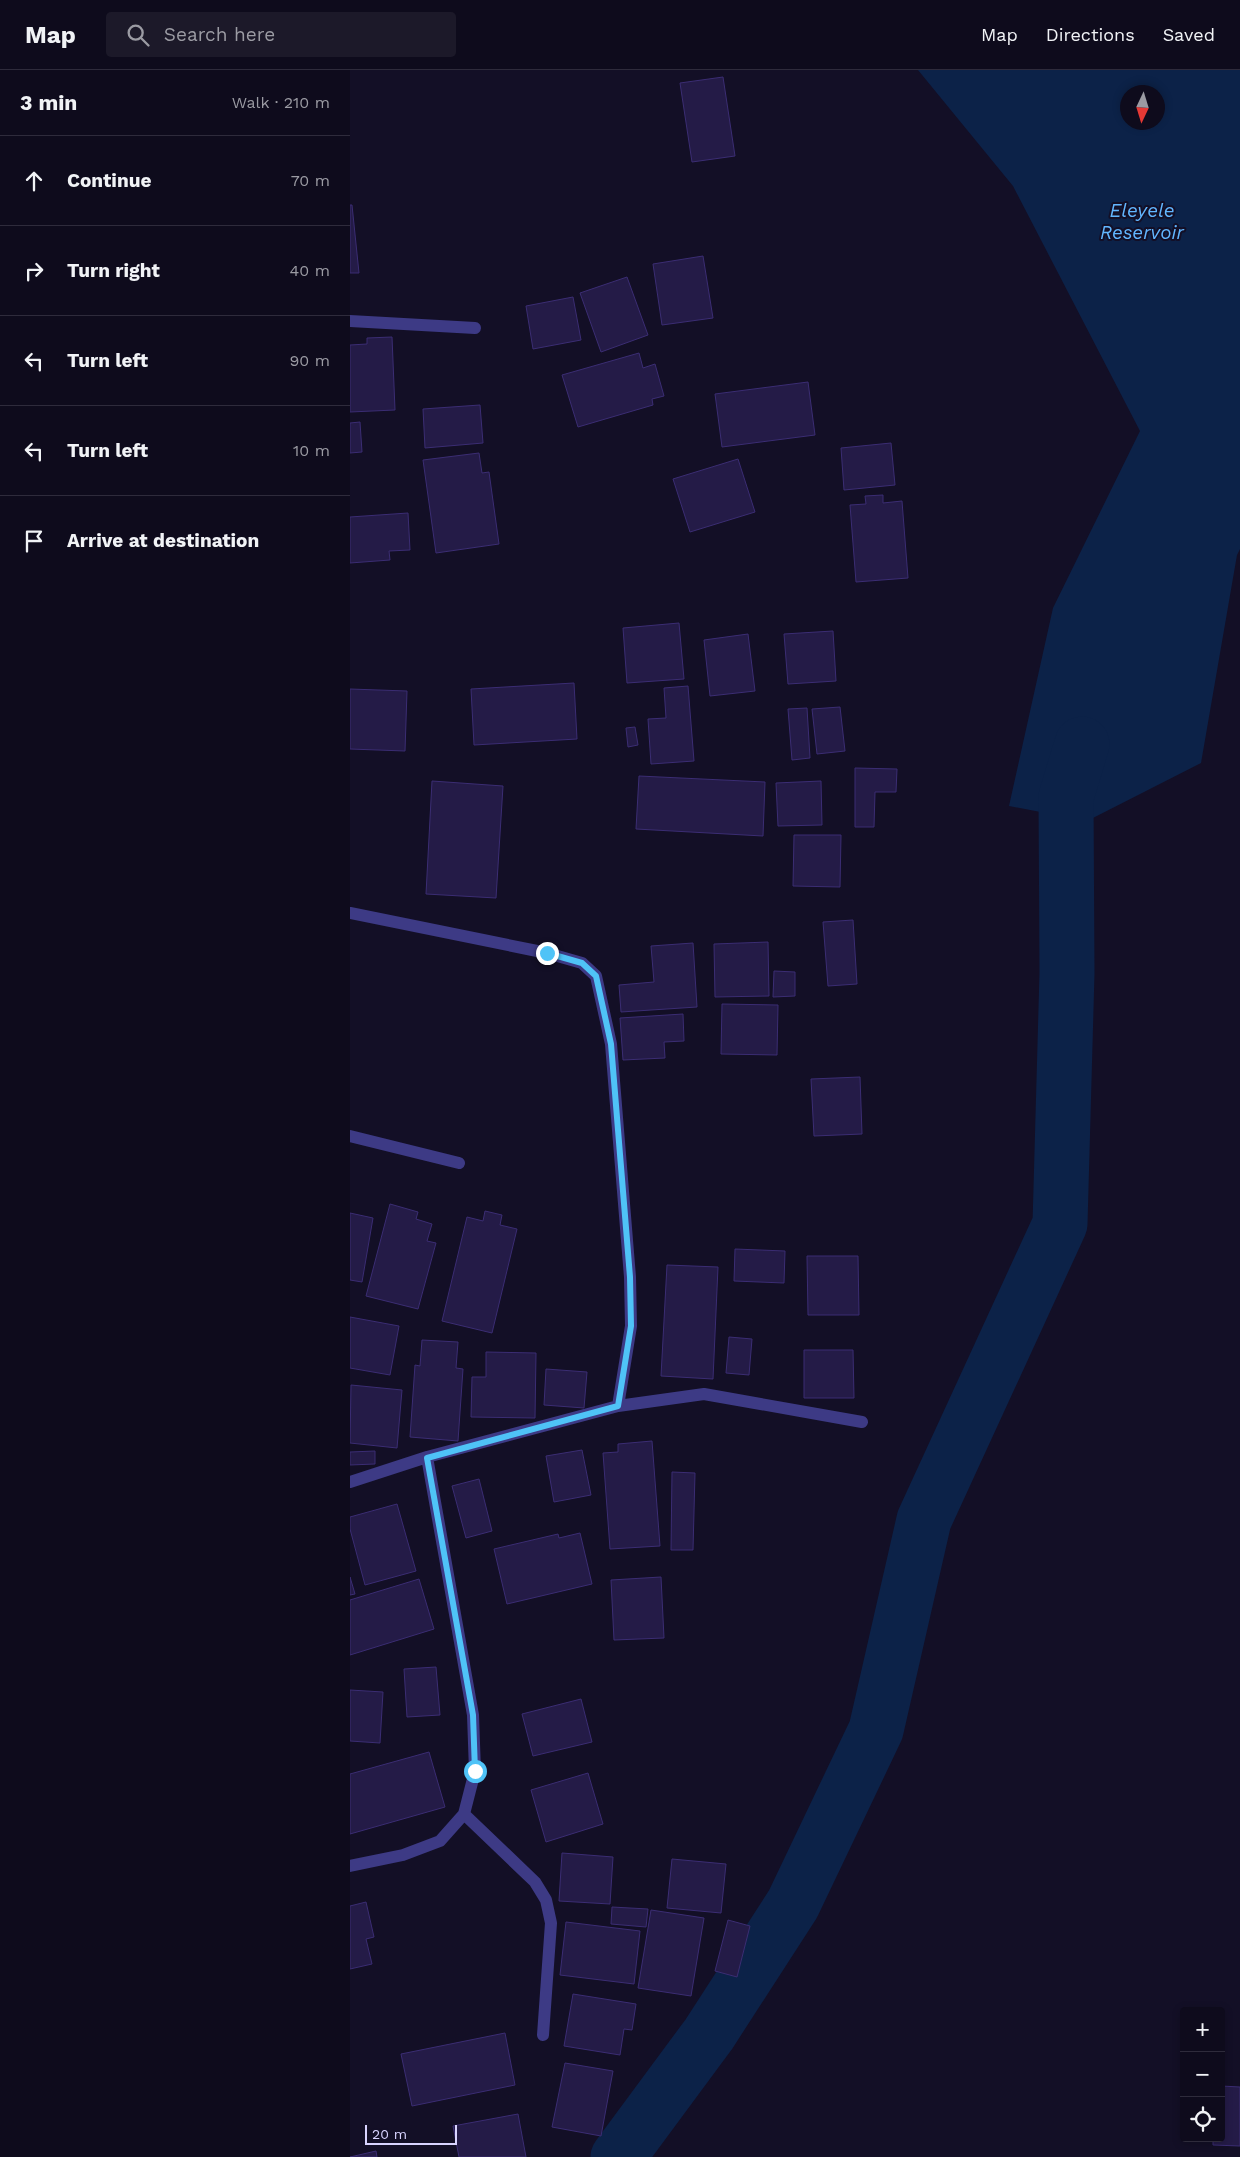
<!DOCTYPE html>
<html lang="en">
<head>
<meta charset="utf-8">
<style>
  body { margin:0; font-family:"Work Sans",sans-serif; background:#1c1929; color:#f1f3f6 }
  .controls { position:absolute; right:15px; bottom:15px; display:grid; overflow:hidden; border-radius:5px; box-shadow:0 2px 8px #0003 }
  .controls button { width:45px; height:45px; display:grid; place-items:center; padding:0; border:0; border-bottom:1px solid #2e2b3b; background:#0e0b1c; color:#f1f3f6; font:25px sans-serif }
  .compass { position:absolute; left:770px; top:15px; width:45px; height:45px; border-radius:50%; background:#0e0b1c; box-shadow:0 2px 8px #0003; rotate:184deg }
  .scale { position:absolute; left:15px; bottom:12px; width:92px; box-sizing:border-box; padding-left:5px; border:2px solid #d9d4ff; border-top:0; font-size:14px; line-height:18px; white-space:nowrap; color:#d9d4ff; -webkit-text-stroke:4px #130f26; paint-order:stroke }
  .stop { position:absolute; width:15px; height:15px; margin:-11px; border:4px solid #4fc3f7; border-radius:50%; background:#fff }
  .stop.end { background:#4fc3f7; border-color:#fff; box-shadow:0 1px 5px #0008 }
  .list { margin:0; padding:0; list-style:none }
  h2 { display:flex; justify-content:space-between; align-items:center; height:65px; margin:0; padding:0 20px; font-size:21px }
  h2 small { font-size:16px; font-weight:400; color:#9b9ba3 }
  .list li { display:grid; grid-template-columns:32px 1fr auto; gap:15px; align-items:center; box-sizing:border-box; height:90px; padding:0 20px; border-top:1px solid #2e2b3b }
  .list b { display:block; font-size:19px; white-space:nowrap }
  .list em { font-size:16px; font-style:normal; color:#9b9ba3 }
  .icon { flex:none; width:28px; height:28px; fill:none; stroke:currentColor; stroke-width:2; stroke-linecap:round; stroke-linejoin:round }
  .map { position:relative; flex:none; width:890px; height:2087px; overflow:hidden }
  header { display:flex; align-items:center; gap:30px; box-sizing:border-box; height:70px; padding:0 25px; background:#0e0b1c; border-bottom:1px solid #2e2b3b }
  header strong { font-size:24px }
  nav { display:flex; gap:28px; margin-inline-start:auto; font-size:18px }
  .search { width:350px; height:45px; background:#1c1929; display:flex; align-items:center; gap:12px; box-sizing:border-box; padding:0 18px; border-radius:5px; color:#9b9ba3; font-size:19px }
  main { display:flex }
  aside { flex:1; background:#0e0b1c }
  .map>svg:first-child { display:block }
  .water { fill:#0c2248; fill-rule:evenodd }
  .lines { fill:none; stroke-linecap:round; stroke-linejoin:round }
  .river { stroke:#0c2248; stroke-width:55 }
  .building { fill:#241b47; stroke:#3b2d73 }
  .minor { stroke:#3d3a85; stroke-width:12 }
  .route { stroke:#4fc3f7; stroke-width:6 }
  .labels { text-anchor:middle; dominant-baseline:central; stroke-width:4; stroke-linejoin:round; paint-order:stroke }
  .water-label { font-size:19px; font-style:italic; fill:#62b6ff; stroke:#130f26 }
</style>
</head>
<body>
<header>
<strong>Map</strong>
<div class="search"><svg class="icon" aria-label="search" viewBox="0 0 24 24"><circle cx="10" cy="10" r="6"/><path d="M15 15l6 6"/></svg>Search here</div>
<nav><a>Map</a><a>Directions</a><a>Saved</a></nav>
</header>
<main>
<aside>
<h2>3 min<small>Walk · 210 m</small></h2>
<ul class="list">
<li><svg class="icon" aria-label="ahead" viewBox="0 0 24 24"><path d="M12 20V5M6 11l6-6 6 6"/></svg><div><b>Continue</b></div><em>70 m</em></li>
<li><svg class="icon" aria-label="right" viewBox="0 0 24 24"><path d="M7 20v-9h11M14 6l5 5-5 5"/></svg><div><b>Turn right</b></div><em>40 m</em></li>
<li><svg class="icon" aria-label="left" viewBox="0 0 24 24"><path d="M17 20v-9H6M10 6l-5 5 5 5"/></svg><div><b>Turn left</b></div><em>90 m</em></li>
<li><svg class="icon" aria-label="left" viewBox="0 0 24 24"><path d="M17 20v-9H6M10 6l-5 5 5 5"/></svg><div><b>Turn left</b></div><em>10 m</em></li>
<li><svg class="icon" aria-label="arrive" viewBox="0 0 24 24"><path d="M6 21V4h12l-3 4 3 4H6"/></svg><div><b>Arrive at destination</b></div></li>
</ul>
</aside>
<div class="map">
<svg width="890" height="2087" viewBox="0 0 890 2087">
  <rect width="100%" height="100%" fill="#130f26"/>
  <path class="water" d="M568,0h322v479l-3,6 -36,208 -114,58 -78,-15 44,-198 87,-177 -127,-245zM778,22h30v30h-30z"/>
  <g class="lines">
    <path class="river" d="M268,2087l91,-123 84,-130 83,-174 48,-210 136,-296 7,-251 -1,-176 16,-53"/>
  </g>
  <path class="building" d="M373,7l12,79 -43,6 -12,-79z
    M0,135h2l7,68h-9z
    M353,186l10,62 -51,7 -9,-61z
    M277,207l21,58 -47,17 -21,-59z
    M223,227l8,43 -48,9 -7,-43z
    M42,267l3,73 -45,2v-67l17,-1v-6z
    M289,283l4,15 12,-4 9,32 -12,3 1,6 -75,22 -16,-52z
    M458,312l7,53 -93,12 -7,-53z
    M130,335l3,38 -58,5 -2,-39z
    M10,352l2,30 -12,1v-30z
    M541,373l4,42 -51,5 -3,-42z
    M129,383l3,20 7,-1 10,72 -63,9 -13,-93z
    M388,389l17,53 -65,20 -17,-53z
    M533,425v8l19,-2 6,77 -52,4 -6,-77 16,-1 -1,-8z
    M58,443l2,37 -21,1 1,9 -40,3v-46z
    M329,553l5,56 -57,4 -4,-55z
    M483,561l3,50 -48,3 -4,-50z
    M398,564l7,57 -45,5 -6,-56z
    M224,613l3,56 -103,6 -3,-56z
    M338,616l6,75 -43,3 -3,-45 18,-1 -2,-30z
    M0,619l57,2 -2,60 -55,-2z
    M490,637l5,44 -28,3 -5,-45z
    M457,638l3,50 -18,2 -4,-51z
    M285,657l3,18 -10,2 -2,-19z
    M505,698l42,1 -1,23h-21l-1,35h-19z
    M289,706l126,6 -2,54 -127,-7z
    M82,711l71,5 -7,112 -70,-4z
    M471,711l1,44 -44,1 -2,-43z
    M444,765h47l-1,52 -47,-1z
    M503,850l4,64 -29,2 -5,-64z
    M418,872l1,54 -54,1 -1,-53z
    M343,873l4,64 -76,5 -2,-27 35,-3 -3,-36z
    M424,901l21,1v24l-22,1z
    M372,934l56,1 -1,50 -56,-1z
    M333,944l1,27 -20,1 1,16 -42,2 -3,-42z
    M510,1007l2,57 -48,2 -3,-57z
    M40,1134l28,8 -2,7 16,5 -5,17 9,2 -18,66 -52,-13z
    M135,1141l17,4 -2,10 17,4 -25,104 -50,-12 25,-104 16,4z
    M0,1143l23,5 -11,64 -12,-2z
    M385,1179l50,2 -1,32 -50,-2z
    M457,1186h51l1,59h-51z
    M317,1195l51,2 -5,112 -52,-3z
    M0,1247l49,9 -9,49 -40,-7z
    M379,1267l23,2 -3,36 -23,-2z
    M72,1270l36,2 -2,26 7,1 -5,72 -48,-4 5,-72 5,1z
    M454,1280h49l1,48h-50z
    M136,1282l50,1 -1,65 -64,-1 1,-40h14z
    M196,1299l41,3 -3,36 -40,-3z
    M1,1315l51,5 -5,58 -47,-5z
    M302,1371l8,105 -50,3 -7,-96 15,-1v-8z
    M232,1380l9,45 -37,7 -8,-46z
    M25,1381v13l-25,1v-13z
    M322,1402l23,1 -2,77h-22z
    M129,1409l13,52 -26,7 -14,-52z
    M47,1434l19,67 -51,14 -15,-56v-12z
    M230,1463l12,51 -85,20 -13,-55 64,-15 1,4z
    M0,1507l5,17 -5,1z
    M311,1507l3,61 -50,2 -3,-60z
    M69,1509l15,50 -84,26v-55z
    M86,1597l4,48 -33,2 -3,-48z
    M0,1620l33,2 -3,51 -30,-2z
    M231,1629l11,43 -59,14 -11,-42z
    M79,1682l16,55 -95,27v-60z
    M238,1703l15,51 -57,18 -15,-52z
    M212,1783l51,4 -3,47 -51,-3z
    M322,1789l54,5 -5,49 -54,-5z
    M16,1832l8,35 -8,2 6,25 -22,5v-63z
    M262,1837l36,2 -2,18 -35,-3z
    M301,1840l53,8 -13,78 -53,-8z
    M378,1850l22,6 -13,51 -22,-6z
    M216,1852l74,9 -6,53 -74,-9z
    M223,1924l63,10 -4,26 -8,-1 -4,26 -56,-9z
    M155,1963l10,52 -103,21 -11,-52z
    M215,1993l48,8 -12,65 -49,-9z
    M871,2016l19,1v59l-27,-1v-7h8z
    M168,2044l8,43h-67l-6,-31z
    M26,2081l1,6h-27z"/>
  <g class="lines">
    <path class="minor" d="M0,251l125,7
      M0,843l197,40 35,10 14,13 15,68 19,233 1,49 -13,80 -191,51 -77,25
      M0,1066l109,27
      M268,1336l86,-12 158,28
      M114,1744l71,68 11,18 5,23 -8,112
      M0,1796l53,-11 37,-14 24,-27 11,-43 -2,-56 -46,-258"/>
  </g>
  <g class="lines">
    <path class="route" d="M125,1701l-2,-56 -46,-257 191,-52 13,-80 -1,-49 -19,-233 -15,-68 -14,-13 -35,-10"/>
  </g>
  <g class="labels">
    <g class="water-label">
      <text x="792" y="140">Eleyele<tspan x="792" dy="22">Reservoir</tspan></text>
    </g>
  </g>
</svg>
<div class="controls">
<button>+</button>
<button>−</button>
<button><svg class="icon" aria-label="locate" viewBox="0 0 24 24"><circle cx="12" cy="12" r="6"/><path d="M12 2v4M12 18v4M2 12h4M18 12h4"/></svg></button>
</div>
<svg class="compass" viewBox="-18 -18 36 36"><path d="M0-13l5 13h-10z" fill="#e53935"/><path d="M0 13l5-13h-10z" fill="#9b9ba3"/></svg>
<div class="scale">20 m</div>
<div class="stop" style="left:125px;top:1701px"></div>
<div class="stop end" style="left:197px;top:883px"></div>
</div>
</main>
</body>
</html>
